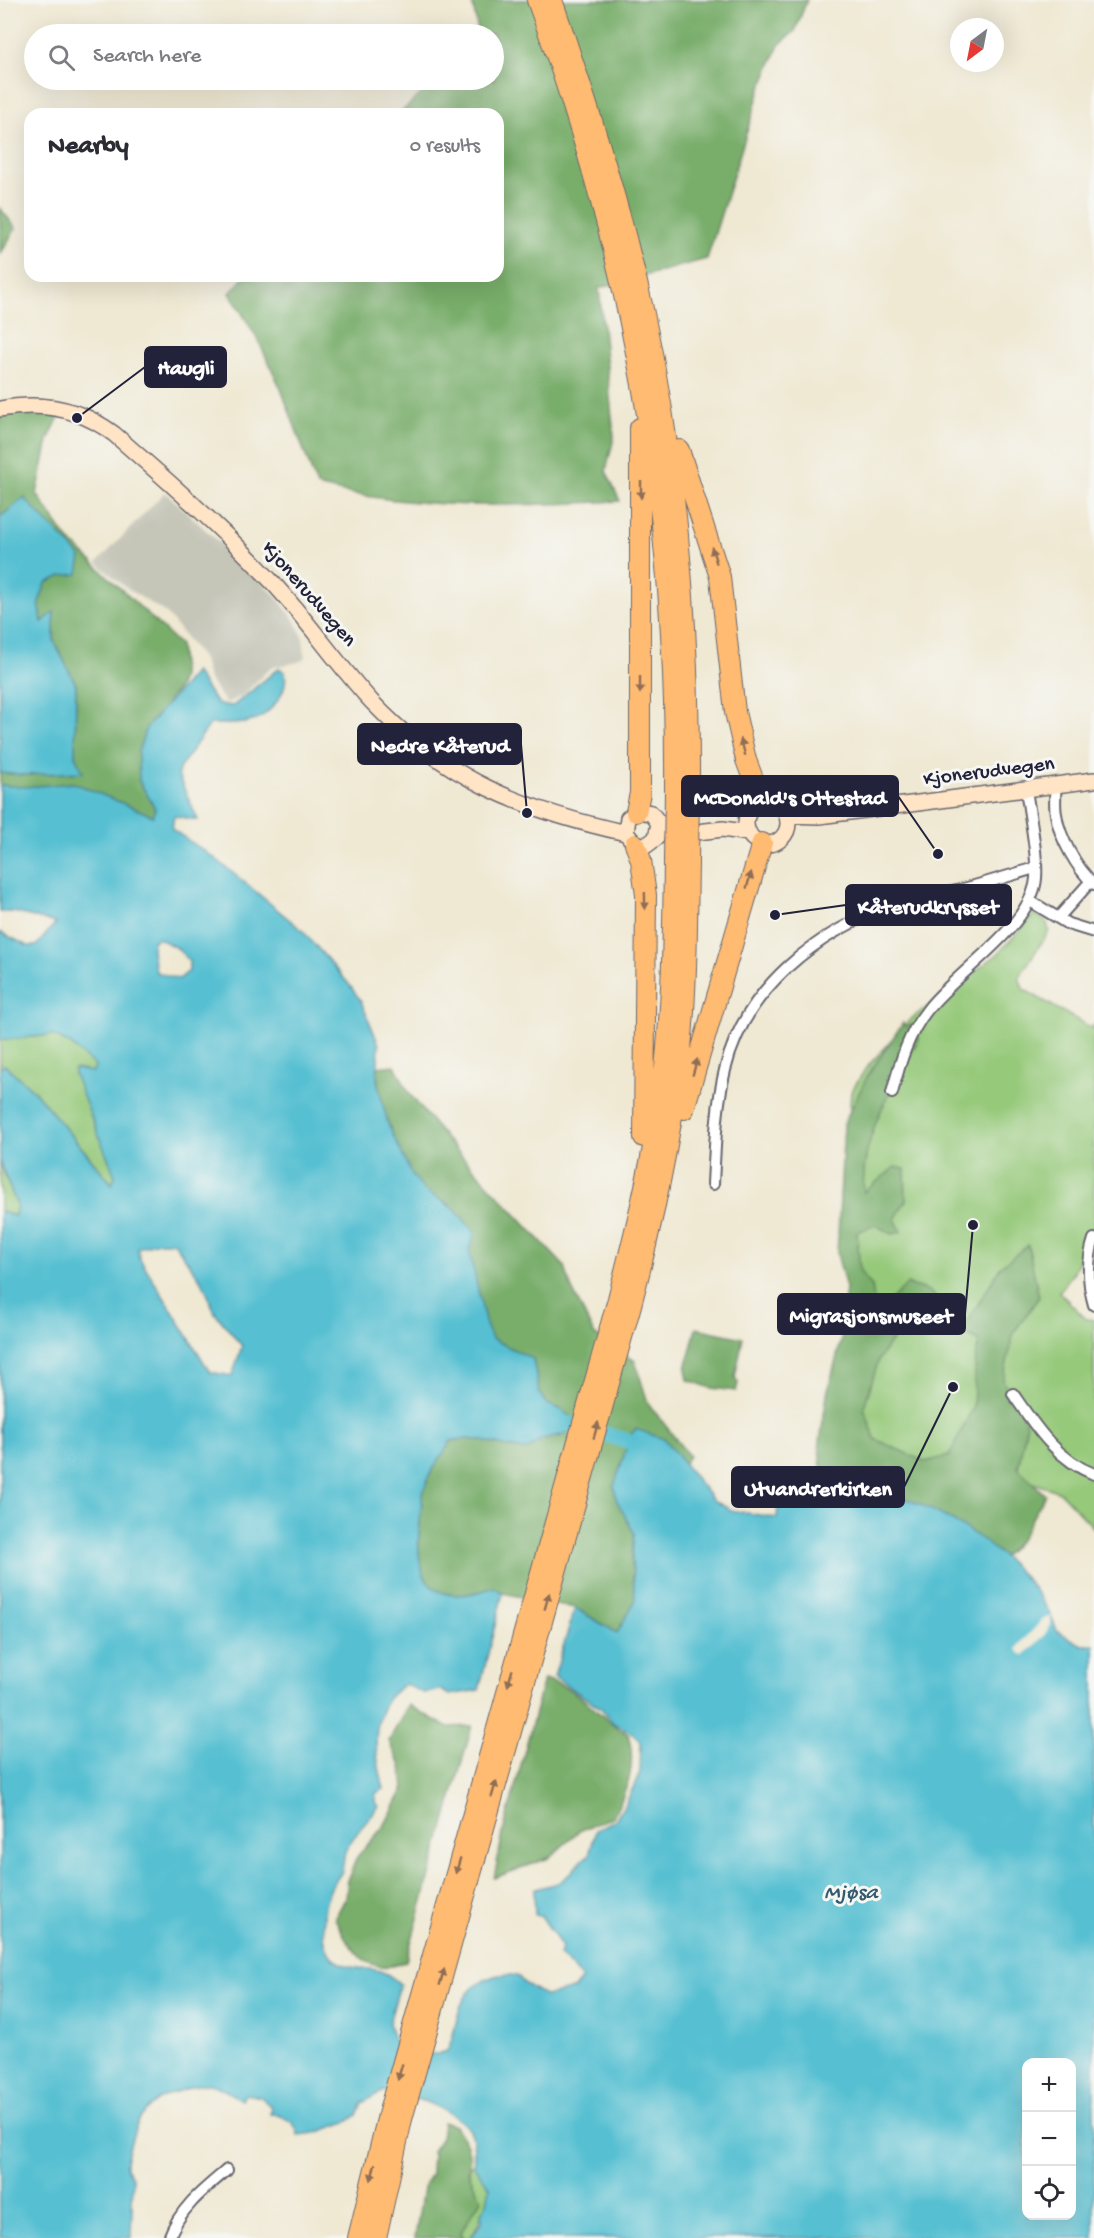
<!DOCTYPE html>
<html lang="en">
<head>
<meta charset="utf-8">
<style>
  body { margin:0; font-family:"Gochi Hand",sans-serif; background:#f2f2f3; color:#2b2b33 }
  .controls { position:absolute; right:18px; bottom:18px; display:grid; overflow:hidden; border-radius:12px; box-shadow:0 6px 24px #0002 }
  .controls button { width:54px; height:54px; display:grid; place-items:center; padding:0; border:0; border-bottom:2px solid #e1e1e2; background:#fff; color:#2b2b33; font:30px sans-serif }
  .compass { position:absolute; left:950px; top:18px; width:54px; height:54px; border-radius:50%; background:#fff; box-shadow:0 6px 24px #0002; rotate:212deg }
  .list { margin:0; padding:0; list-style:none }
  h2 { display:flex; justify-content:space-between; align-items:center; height:78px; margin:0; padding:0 24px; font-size:26px }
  h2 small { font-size:20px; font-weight:400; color:#7c7c81 }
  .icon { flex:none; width:33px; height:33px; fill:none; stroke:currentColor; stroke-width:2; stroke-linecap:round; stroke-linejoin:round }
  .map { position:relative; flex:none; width:1094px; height:2238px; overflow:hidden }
  .search { position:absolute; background:#fff; box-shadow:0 6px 24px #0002; left:24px; top:24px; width:480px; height:66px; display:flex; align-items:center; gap:15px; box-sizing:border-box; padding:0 21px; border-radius:33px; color:#7c7c81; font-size:22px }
  .panel { position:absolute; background:#fff; box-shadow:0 6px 24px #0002; left:24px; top:108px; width:480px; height:174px; border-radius:18px }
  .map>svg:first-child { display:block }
  .industrial { fill:#c5c5b8 }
  .green { fill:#96c97a; stroke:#5c765a; stroke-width:1.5 }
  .forest { fill:#78ad6a; stroke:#4d6852; stroke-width:1.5; fill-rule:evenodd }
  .water { fill:#56c0d2; stroke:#3c7186; stroke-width:1.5; fill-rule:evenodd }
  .pier { fill:#efe8d2 }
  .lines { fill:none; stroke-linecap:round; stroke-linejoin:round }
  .river { stroke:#56c0d2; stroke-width:16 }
  .street-casing { stroke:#6a6770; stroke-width:14 }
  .secondary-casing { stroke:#6a6770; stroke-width:18 }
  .highway-casing { stroke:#6a6770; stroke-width:22 }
  .street { stroke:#fff; stroke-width:10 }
  .secondary { stroke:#ffe4c6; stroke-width:15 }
  .highway { stroke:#febb71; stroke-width:20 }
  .highway-bridge-casing { stroke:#6a6770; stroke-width:22; stroke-linecap:butt }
  .highway-bridge { stroke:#febb71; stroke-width:20 }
  .oneway { fill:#906e56 }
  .labels { text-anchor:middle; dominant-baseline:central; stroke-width:6; stroke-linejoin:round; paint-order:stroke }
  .street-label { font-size:21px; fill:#22223b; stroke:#f6f6f2 }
  .water-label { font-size:22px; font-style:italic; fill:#345970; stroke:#f6f6f2 }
  .leader { fill:none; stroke:#22223b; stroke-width:2 }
  .callout-dot { fill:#22223b; stroke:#f6f6f2; stroke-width:2 }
  .callout { fill:#22223b; stroke:#22223b; stroke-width:2 }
  .callout-label { font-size:22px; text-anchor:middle; font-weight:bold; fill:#fff }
</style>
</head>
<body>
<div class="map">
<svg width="1094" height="2238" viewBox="0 0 1094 2238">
  <rect width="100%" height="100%" fill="#f6f6f2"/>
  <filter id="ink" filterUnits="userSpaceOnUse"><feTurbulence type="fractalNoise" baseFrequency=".0167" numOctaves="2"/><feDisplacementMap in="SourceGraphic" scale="12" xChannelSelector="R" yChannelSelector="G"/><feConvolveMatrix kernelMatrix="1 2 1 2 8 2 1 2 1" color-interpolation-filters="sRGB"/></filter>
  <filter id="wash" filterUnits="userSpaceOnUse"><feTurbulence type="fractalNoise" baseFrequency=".008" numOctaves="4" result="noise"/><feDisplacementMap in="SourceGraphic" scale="24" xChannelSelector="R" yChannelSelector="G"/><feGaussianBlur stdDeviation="1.35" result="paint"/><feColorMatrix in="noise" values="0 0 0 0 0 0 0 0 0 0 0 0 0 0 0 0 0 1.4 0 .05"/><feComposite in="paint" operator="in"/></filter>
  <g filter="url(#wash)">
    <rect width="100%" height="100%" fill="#efe8d2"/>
    <path class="industrial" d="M165,492l107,100 24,30 7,17 2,19 -7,4 -27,5 -29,29 -16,7 -18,-25 -5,-19 -37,-46 -41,-26 -28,-24z"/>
    <path class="green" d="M1035,913l12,10 2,8 -30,46 4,12 68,39 3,-3v205l-21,43 -14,19 27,27 8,1v208l-34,-36 -32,-11 -76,-6 -124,-33 26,-150 -14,-36 11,-164 15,-24 45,-49 87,-65z
      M53,1035l17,9 26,22v59l19,51 -2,9 -78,-93 -30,-26 -5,2v-28z
      M0,1163l17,42 -2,11 -15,-5z
      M468,2165h5c5,6 16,16 17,24 2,9 -15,40 -19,49h-8l-2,-6 14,-27z"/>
    <path class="forest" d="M467,0h340l-12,31 -16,14 -20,48 -52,166 -108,29 15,149 -8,34 14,30c-101,5 -206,10 -303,-15l-36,-97 -23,-49 -28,-47 15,-17h253v-162h-99l37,-34h58v-46h-18l2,-2 -5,-27z
      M0,208l16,20 -16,27z
      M62,411l-14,29 -11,54 28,42 115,109c2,24 7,36 -11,54l-30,82 16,27 -2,9 -79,-34 -51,5 -23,-3v-12l24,2 58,-3 -7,-16 1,-71 -22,-44v-28l-12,9 -3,-20 7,-19 15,-7 -36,-78 -25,19v-105z
      M903,1023l3,3 7,-1 6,14c-25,46 -60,98 -55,153l31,-25 10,2 1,31 -11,19 6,13 -9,2 -17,-9 -18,7 3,40 12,14 3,20 5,5 27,-27 22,7 27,28 12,2 33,-55 27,-21 11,52 -25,35 -11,48 24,43 -9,45 27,27 -25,45 -17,17 -55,-39 -125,-35 -4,-35 8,-54 14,-53 5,-53 -9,-34 7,-131 24,-48zM908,1316h17l54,25 -3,13 -3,53 -24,49 -24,6 -50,-23 -11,-32 15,-48z
      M395,1065l14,28 37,46 119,128 6,20 23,47 41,27 13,42 41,53 -6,9 -19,-26 -33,-5 -17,52 2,13 18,34 -2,28 3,40 -18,32 -42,-25 -72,-15 -9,-6c-62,23 -81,-5 -74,-65 1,-15 2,-32 9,-45 5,-13 14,-24 22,-36 24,-7 50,7 76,9l15,-11 19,-3 -3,-28 -12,-3 -7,-13 -6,-33c-12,-5 -32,-11 -41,-20 -16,-19 -23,-98 -36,-127 -5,-11 -25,-15 -33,-23 -23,-22 -47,-92 -46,-122z
      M696,1328l47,10 -8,39 3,6 -2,8 -25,-3 -23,-8 -2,-11z
      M544,1679c36,8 54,39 84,55 9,32 0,54 -15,83l-34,14 -30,27 -55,20 10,-50z
      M408,1705l39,22 25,-1 -66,235c-38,18 -56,-11 -71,-43l11,-21 2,-18 9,-22 27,-31 20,-38 -3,-22 -12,-25z
      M443,2122l12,4 12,19 3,12 -2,15 13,27 -20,33 2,6h-48l8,-50 8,-15 1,-22 9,-13z"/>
    <path class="water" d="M24,498l57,59 -3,17 -17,2 -15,7 -7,19 3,20 12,-10v29l22,44 -1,71 8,16 -59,3 -24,-2v-256z
      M279,668l6,4c4,20 -16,45 -36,50 -12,3 -26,2 -39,2l-31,45 -1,6 20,45 -24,-4 -2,13 44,30 86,71 46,53 13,18 18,44 -2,35 11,44 23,49 12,16 32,20 20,24 -6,17 17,75 6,14 41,20 6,33 7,12 12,4 12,8 -4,18 -24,5 -15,11c-25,-2 -52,-16 -76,-9 -7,12 -16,23 -22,36 -7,13 -8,30 -9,45 -7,60 12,88 74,65l9,6 -24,97 -30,5 -8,-5 -18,3 -18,-9c-6,5 -15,10 -18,16 -17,30 -11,58 -3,89l-8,4 -1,9 4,4c-10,14 -26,29 -33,44 -3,7 -2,16 -5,23 -3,5 -8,10 -10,15 -9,18 -13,62 6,73 24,15 37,-2 63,23l-11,39 6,20c17,7 33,16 52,8 12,-23 7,-51 31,-67 14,-9 23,-11 40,-8l6,7 22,13 28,-7 8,-11 -22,-23 2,-8 -20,-30 -7,-2 -1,-25c8,-4 21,-5 27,-9 12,-7 14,-17 28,-26l7,-25 19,-10 12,-19 13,-29 1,-31 -14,-11 -14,-7 -12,-15 -47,-31 21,-69 42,25 18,-32 -3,-40 2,-28 -18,-34 -2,-13 17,-52 5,-5 28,10 49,61 18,10 46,8 1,-13c15,-7 32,-20 48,-25 12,-4 30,3 41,6 72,18 164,72 190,145l25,14h12v593h-623l11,-17 -1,-8 6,-10 3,-16 -17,-22c2,-9 1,-30 -4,-36 -19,-21 -58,-34 -85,-38l-22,12 -5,12 -8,6 -33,12 -18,2c-1,-12 -16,-21 -28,-21l2,-6 -11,-11 -16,-3 -3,6c-12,-5 -20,-14 -33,-16 -10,-1 -18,3 -27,6 -40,11 -47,33 -56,71v7l7,9 -2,61h-131v-1027l15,5 2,-11 -17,-42v-95l5,-3 30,27 77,92 3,-8 -41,-102v-5l19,3 2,-6 -25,-22 -17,-9 -53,5v-108l28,14h8l20,-23 -42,-11h-14v-127l23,2 51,-4 79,33 2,-8 -16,-27 -1,-29 8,-24 49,-56 22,32 16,2zM158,938l19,10 12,13v10l-10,8 -23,-7 -4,-21 1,-10zM158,1242h16l30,43 11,28 27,33 -10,30 -22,-4 -71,-115 -1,-9zM1026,2062h46v154h-46z"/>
    <path class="pier" d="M1051,1616v9l-8,12 -19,18 -5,-3 -2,-3 3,-5 22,-24z"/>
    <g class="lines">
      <path class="river" d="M568,1424l60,17"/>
    </g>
  </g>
  <g filter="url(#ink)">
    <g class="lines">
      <g class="street-casing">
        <path id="street" d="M1055,786c1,9 -1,19 1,28 3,23 21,55 38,70
          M1030,901l38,23 26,8
          M1058,918l33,-37
          M892,1093c8,-31 16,-59 36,-84 29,-37 97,-79 107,-124 5,-21 -6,-72 -9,-96
          M713,1184c2,-38 3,-77 12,-114 20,-82 91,-138 169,-165 19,-6 39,-8 58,-13 28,-7 56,-16 83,-24
          M1094,1239c-7,21 -6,45 0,66
          M1013,1394c22,32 44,66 81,80
          M169,2238c11,-30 34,-48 58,-68"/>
      </g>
      <g class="secondary-casing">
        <path id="secondary" d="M0,409c42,-8 80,-1 114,25 54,47 110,96 159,149 35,38 64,81 99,119 74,78 151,108 254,131
          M746 823a21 21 0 1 1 42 0a21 21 0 1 1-42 0Z
          M787,815l32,1 275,-36
          M659,823l-3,15 -9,7 -12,-1 -9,-11 2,-15 11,-7 12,2 8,10 25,6
          M680,834l43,-5 26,4"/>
      </g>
      <g class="highway-casing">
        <path id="highway" d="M537,0c96,264 140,510 138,791
          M552,0c35,102 68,204 91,309 35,160 47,321 46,484
          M679,450l41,127 15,135 11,48 16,43
          M636,812l4,-19v-365
          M635,844l6,16 5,35 -2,242
          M684,1109l78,-266
          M358,2238l30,-123 230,-816c16,-63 32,-127 42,-192 12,-81 13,-163 14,-246
          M376,2238l26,-119 229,-814c22,-84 41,-169 50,-256 6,-62 6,-125 7,-187"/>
      </g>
      <use href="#street" class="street"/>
      <use href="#secondary" class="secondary"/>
      <use href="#highway" class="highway"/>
      <g class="highway-bridge-casing">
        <path id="highway-bridge" d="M674,861l1,-70
          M688,862l1,-69"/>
      </g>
      <use href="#highway-bridge" class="highway-bridge"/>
    </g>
    <defs><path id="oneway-solid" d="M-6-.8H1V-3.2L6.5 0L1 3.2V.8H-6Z" transform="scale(1.5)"/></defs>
    <g class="oneway">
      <use href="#oneway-solid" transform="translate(641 490) rotate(90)"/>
      <use href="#oneway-solid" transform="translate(714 555) rotate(-107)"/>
      <use href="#oneway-solid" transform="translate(640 685) rotate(90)"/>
      <use href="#oneway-solid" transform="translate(743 747) rotate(-105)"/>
      <use href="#oneway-solid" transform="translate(749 880) rotate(-74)"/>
      <use href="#oneway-solid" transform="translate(645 901) rotate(89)"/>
      <use href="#oneway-solid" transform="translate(695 1067) rotate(-74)"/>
      <use href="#oneway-solid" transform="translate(596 1430) rotate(-74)"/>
      <use href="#oneway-solid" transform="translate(547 1601) rotate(-74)"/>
      <use href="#oneway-solid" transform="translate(510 1678) rotate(106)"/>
      <use href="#oneway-solid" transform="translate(494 1789) rotate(-74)"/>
      <use href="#oneway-solid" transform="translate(458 1866) rotate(106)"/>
      <use href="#oneway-solid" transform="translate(442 1977) rotate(-74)"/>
      <use href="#oneway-solid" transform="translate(400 2072) rotate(106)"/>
      <use href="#oneway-solid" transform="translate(373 2172) rotate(104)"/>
    </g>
  </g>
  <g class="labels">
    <g class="street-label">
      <text transform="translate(308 595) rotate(49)">Kjonerudvegen</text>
      <text transform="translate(989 773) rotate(-7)">Kjonerudvegen</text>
    </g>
    <g class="water-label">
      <text x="851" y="1894">Mjøsa</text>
    </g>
  </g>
  <path class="leader" d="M77 418L145 367M527 813L521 744M938 854L898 796M775 915L846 905M973 1225L965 1314M953 1387L904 1487"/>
  <g class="callout-dot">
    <circle cx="77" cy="418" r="6"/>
    <circle cx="527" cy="813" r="6"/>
    <circle cx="938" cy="854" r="6"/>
    <circle cx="775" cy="915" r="6"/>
    <circle cx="973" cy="1225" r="6"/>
    <circle cx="953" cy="1387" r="6"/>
  </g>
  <g class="callout">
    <rect x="145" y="347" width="81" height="40" rx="6"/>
    <rect x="358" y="724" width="163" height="40" rx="6"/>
    <rect x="682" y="776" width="216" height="40" rx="6"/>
    <rect x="846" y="885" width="165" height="40" rx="6"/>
    <rect x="778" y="1294" width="187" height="40" rx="6"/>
    <rect x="732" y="1467" width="172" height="40" rx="6"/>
  </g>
  <g class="callout-label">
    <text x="186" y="374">Haugli</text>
    <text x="440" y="752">Nedre Kåterud</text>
    <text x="790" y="804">McDonald's Ottestad</text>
    <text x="928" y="913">Kåterudkrysset</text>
    <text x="871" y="1322">Migrasjonsmuseet</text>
    <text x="818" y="1495">Utvandrerkirken</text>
  </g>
</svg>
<div class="controls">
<button>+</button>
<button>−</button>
<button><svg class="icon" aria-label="locate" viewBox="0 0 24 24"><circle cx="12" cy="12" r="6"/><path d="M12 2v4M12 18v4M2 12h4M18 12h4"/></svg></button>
</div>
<svg class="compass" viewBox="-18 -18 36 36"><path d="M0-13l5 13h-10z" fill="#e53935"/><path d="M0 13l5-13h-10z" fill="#7c7c81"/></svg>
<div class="search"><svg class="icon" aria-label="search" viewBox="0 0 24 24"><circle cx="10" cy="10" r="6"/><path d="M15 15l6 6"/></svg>Search here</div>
<section class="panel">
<h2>Nearby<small>0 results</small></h2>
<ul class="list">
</ul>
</section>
</div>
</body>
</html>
